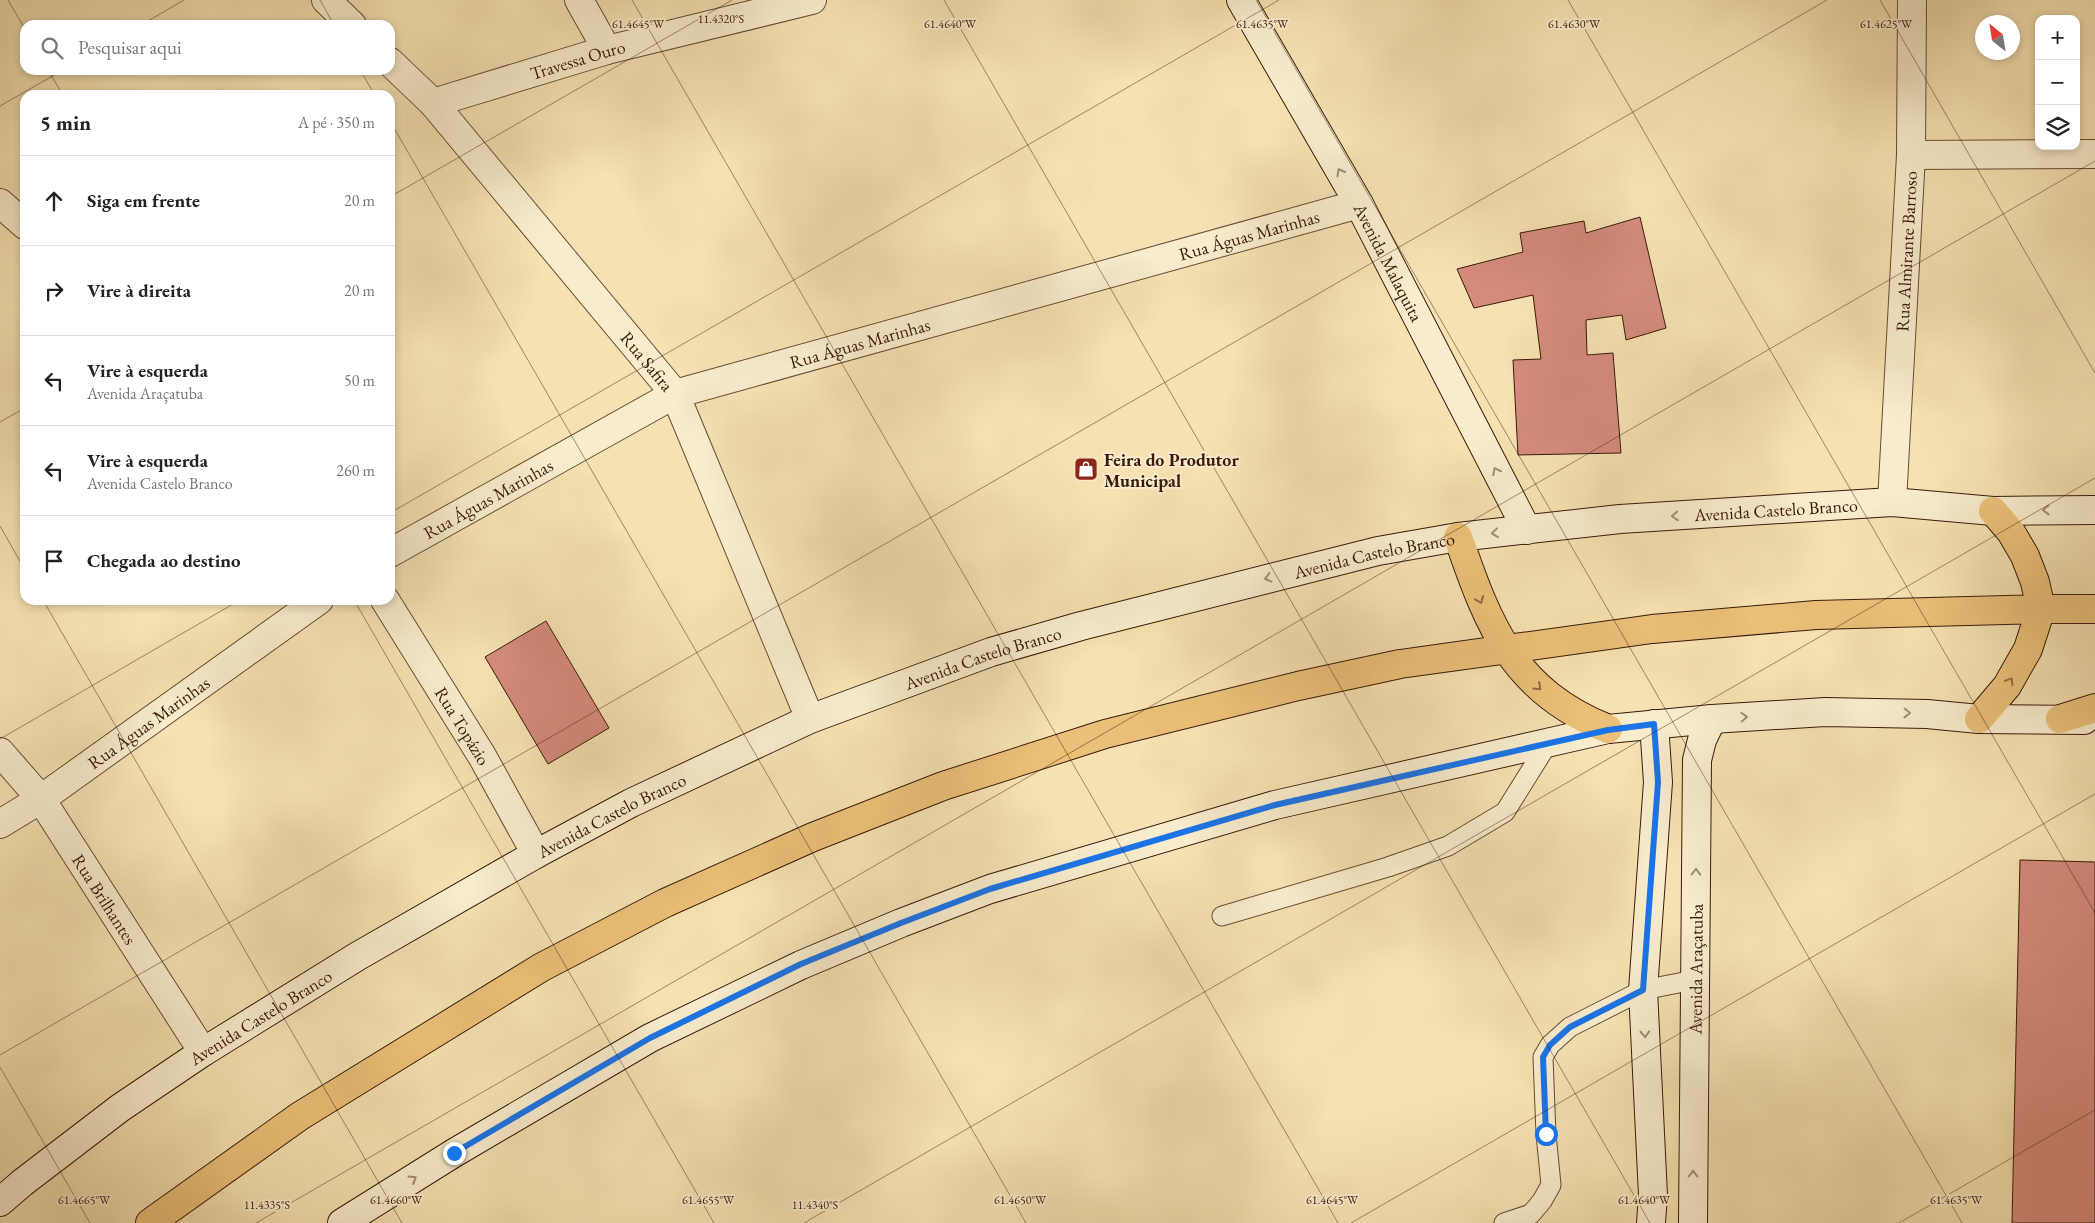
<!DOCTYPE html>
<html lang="pt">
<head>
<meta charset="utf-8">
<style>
  body { margin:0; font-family:"EB Garamond",serif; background:#f2f2f2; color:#222 }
  .controls { position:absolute; right:15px; top:15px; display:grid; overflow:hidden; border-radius:10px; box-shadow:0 2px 8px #0003 }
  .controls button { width:45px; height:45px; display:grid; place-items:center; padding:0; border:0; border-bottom:1px solid #e0e0e0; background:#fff; color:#222; font:25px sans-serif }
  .compass { position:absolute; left:1975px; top:15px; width:45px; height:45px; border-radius:50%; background:#fff; box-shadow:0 2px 8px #0003; rotate:330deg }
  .stop { position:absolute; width:15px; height:15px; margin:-11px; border:4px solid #1a73e8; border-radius:50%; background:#fff }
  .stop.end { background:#1a73e8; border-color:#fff; box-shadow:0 1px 5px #0008 }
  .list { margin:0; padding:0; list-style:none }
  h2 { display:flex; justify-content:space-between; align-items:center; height:65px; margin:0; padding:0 20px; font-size:21px }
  h2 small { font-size:16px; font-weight:400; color:#767676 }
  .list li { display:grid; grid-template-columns:32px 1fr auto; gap:15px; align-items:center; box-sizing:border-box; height:90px; padding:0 20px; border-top:1px solid #e0e0e0 }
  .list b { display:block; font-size:19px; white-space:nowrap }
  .list p { margin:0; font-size:16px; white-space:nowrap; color:#767676 }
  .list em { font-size:16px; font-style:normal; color:#767676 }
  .icon { flex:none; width:28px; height:28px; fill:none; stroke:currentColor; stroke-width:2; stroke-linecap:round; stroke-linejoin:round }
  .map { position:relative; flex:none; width:2095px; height:1223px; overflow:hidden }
  .search { position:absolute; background:#fff; box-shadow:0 2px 8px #0003; left:20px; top:20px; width:375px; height:55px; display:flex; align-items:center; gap:12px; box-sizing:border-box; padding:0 18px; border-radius:15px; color:#767676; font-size:19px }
  .panel { position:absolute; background:#fff; box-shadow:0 2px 8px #0003; left:20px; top:90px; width:375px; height:515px; border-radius:15px }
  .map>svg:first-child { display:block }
  .building { fill:#d58b7c; stroke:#3a190b }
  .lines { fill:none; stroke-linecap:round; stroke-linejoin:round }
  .lane-casing { stroke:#694b34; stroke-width:21 }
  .street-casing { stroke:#694b34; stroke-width:30 }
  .secondary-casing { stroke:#3a190b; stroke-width:30 }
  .highway-casing { stroke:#3a190b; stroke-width:30 }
  .lane { stroke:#f8eccc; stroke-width:19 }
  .street { stroke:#f8eccc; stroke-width:28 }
  .secondary { stroke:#f8eccc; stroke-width:28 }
  .highway { stroke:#eac078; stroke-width:28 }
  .oneway { stroke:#a28d75 }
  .oneway2 { stroke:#926c42 }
  .route { stroke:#1a73e8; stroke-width:6 }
  .ticks { fill:none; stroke:#3a190b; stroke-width:1; stroke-opacity:0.45 }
  .labels { text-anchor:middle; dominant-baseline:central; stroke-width:4; stroke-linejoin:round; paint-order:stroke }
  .street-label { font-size:18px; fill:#3a190b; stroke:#f8eccc }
  .poi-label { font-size:18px; font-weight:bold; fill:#3a190b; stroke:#f8eccc; text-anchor:start }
  .ticks-label { font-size:12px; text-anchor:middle; fill:#3a190b; stroke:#f8eccc; stroke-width:4; stroke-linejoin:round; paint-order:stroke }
</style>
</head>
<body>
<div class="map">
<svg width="2095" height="1223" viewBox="0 0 2095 1223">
  <rect width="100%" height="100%" fill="#f5e1b1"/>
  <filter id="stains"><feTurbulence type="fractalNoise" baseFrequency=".004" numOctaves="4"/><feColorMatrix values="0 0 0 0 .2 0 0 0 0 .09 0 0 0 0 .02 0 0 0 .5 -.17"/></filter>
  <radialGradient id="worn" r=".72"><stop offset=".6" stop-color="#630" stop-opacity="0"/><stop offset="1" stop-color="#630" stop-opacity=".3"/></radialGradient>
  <path class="building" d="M1640,217l26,111 -40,12 -4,-25 -36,5 1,35 26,-2 8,100 -103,2 -5,-95 28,-1 -8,-64 -59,13 -17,-39 66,-17 -3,-19 64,-12 2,12z
    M546,621l63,107 -61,36 -63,-107z
    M2020,860l75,2v361h-83z"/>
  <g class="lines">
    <g class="lane-casing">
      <path id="lane" d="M1222,916l166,-49 60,-21 57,-34 43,-69
        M1504,1223l27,-9 11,-13 9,-16 -5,-51 -3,-77 7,-12 20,-18 73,-37 51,-10"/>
    </g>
    <g class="street-casing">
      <g id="street">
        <path d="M326,0l26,25"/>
        <path d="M579,0l28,50"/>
        <path id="s1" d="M390,62l43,41 242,291 135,325"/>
        <path id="s2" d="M433,103l174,-53 205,-50"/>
        <path d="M1911,155l184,-1"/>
        <path d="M0,203l25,22"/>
        <path id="s3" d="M1892,502l19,-347 1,-155"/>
        <path id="s4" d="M390,553l285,-159 684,-190"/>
        <path id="s5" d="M385,600l97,156 54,98"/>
        <path id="s6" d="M0,752l41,47 162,253"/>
        <path id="s7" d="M0,824l41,-25 278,-199"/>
      </g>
    </g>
    <g class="secondary-casing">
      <g id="secondary">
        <path id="s8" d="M1241,0l118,204 168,326"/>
        <path id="s9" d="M0,1202l22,-19 98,-75 83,-56 155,-96 178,-102 95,-51 179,-84 181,-67 90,-26 297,-75 80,-14 162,-18 272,-17 101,9 102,-1"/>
        <path d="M342,1223l112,-70 196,-115 151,-73 100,-42 89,-34 285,-84 333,-76 104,-10 113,-7 102,2 52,5 105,1"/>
        <path d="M1651,1223l2,-28 -10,-205 15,-208 -4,-58"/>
        <path id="s10" d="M1693,1223l4,-463 5,-20 10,-21"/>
      </g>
    </g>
    <g class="highway-casing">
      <path id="highway" d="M1458,537c31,91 56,154 150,192
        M1979,719l28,-33 21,-37 13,-40 -6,-27 -10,-26 -14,-24 -18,-21
        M2060,719l35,-11
        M150,1223l150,-107 242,-149 123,-64 148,-66 130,-51 162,-52 193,-48 102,-22 252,-35 164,-14 225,-6h54"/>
    </g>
    <use href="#lane" class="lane"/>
    <use href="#street" class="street"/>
    <use href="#secondary" class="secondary"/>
    <use href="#highway" class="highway"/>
  </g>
  <defs><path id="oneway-chevron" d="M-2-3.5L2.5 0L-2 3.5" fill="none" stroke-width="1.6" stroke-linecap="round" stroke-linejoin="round" transform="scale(1.25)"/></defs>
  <g class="oneway">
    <use href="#oneway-chevron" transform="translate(1340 172) rotate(-120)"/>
    <use href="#oneway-chevron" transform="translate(1496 471) rotate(-117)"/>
    <use href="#oneway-chevron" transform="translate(2046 510) rotate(179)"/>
    <use href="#oneway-chevron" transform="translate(1675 516) rotate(176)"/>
    <use href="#oneway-chevron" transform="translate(1495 533) rotate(174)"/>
    <use href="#oneway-chevron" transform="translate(1268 578) rotate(166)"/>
    <use href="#oneway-chevron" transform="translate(1907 713) rotate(1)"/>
    <use href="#oneway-chevron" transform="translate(1744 717) rotate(-3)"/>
    <use href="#oneway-chevron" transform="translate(1696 872) rotate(-89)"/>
    <use href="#oneway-chevron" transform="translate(1645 1034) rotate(87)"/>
    <use href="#oneway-chevron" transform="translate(1693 1174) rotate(-90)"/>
    <use href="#oneway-chevron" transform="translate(413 1179) rotate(-32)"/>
  </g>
  <g class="oneway2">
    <use href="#oneway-chevron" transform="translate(1480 600) rotate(67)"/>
    <use href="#oneway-chevron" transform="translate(2010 681) rotate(-59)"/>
    <use href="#oneway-chevron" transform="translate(1538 687) rotate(43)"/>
  </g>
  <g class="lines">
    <path class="route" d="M454,1153l196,-115 151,-74 100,-41 89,-34 285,-84 333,-75 46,-6 4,58 -15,208 -73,37 -20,18 -7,12 3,77"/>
  </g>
  <path class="ticks" d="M8,0l17,29M320,0l14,25M632,0l706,1223M944,0l706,1223M1256,0l706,1223M1568,0l527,913M1880,0l215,373M141,25l43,-25M48,70l15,25M360,70l15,25M0,106l63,-36M390,121l636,1102M390,197l342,-197M0,422l25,-14M390,513l889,-513M0,526l25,44M43,600l359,623M354,600l360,623M0,739l240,-139M0,1055l1827,-1055M0,1067l90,156M256,1223l1839,-1062M804,1223l1291,-745M1351,1223l744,-429M1899,1223l196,-113"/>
  <defs>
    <g id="shop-square" transform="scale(1.25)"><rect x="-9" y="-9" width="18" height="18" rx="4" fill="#8f2418" stroke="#f8eccc"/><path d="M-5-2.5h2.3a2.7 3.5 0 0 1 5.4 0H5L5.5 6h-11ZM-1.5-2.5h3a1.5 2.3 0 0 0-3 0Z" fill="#fff"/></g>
  </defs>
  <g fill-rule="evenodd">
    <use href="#shop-square" x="1086" y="469"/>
  </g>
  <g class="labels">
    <g class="street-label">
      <text stroke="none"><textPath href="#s2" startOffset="151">Travessa Ouro</textPath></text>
      <text stroke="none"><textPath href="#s4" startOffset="922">Rua Águas Marinhas</textPath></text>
      <text stroke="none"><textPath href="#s3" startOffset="251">Rua Almirante Barroso</textPath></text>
      <text stroke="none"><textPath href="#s8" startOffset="301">Avenida Malaquita</textPath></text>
      <text stroke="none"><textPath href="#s4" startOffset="518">Rua Águas Marinhas</textPath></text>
      <text stroke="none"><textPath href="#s1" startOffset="395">Rua Safira</textPath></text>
      <text stroke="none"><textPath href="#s4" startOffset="112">Rua Águas Marinhas</textPath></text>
      <text stroke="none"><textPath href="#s9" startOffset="1939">Avenida Castelo Branco</textPath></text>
      <text stroke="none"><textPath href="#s9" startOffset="1534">Avenida Castelo Branco</textPath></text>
      <text stroke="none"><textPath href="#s9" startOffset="1129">Avenida Castelo Branco</textPath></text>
      <text stroke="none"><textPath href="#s7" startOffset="180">Rua Águas Marinhas</textPath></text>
      <text stroke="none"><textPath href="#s5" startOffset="148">Rua Topázio</textPath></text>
      <text stroke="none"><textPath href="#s9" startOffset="725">Avenida Castelo Branco</textPath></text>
      <text stroke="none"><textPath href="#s6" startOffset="181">Rua Brilhantes</textPath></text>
      <text stroke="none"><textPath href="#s10" startOffset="254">Avenida Araçatuba</textPath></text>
      <text stroke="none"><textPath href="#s9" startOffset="320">Avenida Castelo Branco</textPath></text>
    </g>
    <g class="poi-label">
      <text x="1104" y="459">Feira do Produtor<tspan x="1104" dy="21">Municipal</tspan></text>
    </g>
  </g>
  <g class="ticks-label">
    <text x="721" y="23">11.4320°S</text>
    <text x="638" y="28">61.4645°W</text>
    <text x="950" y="28">61.4640°W</text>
    <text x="1262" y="28">61.4635°W</text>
    <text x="1574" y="28">61.4630°W</text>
    <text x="1886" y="28">61.4625°W</text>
    <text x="84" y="1204">61.4665°W</text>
    <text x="396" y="1204">61.4660°W</text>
    <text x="708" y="1204">61.4655°W</text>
    <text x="1020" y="1204">61.4650°W</text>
    <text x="1332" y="1204">61.4645°W</text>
    <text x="1644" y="1204">61.4640°W</text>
    <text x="1956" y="1204">61.4635°W</text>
    <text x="267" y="1209">11.4335°S</text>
    <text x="815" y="1209">11.4340°S</text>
  </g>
  <rect width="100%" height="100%" filter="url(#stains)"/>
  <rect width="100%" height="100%" fill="url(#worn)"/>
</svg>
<div class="controls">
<button>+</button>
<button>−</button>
<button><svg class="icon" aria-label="layers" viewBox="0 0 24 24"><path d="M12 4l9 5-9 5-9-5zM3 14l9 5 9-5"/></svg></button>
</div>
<svg class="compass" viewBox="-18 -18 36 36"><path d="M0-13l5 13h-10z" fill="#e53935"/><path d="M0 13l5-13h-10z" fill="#767676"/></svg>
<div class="stop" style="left:1546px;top:1134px"></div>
<div class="stop end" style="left:454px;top:1153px"></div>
<div class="search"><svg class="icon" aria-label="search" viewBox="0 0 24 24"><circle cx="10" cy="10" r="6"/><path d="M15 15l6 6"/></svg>Pesquisar aqui</div>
<section class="panel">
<h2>5 min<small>A pé · 350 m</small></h2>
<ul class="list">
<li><svg class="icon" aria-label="ahead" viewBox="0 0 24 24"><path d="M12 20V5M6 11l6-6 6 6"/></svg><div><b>Siga em frente</b></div><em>20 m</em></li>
<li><svg class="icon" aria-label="right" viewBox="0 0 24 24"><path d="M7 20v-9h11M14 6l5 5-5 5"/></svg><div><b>Vire à direita</b></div><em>20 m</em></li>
<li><svg class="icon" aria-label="left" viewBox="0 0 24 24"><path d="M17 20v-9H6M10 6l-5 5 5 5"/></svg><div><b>Vire à esquerda</b><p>Avenida Araçatuba</p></div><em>50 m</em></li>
<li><svg class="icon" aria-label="left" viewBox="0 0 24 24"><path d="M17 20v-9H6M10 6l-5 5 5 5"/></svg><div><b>Vire à esquerda</b><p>Avenida Castelo Branco</p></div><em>260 m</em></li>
<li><svg class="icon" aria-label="arrive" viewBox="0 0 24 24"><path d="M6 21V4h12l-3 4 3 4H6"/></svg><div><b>Chegada ao destino</b></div></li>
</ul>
</section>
</div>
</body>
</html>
